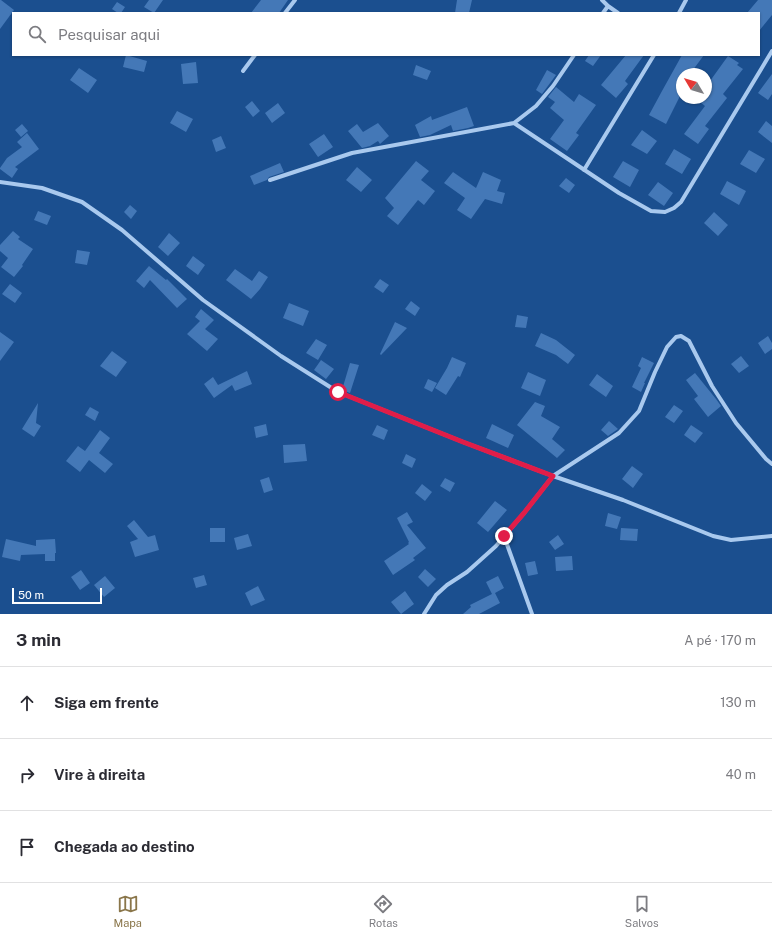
<!DOCTYPE html>
<html lang="pt">
<head>
<meta charset="utf-8">
<style>
  body { margin:0; font-family:"Public Sans",sans-serif; background:#f2f2f3; color:#2b2b33 }
  .compass { position:absolute; left:676px; top:68px; width:36px; height:36px; border-radius:50%; background:#fff; box-shadow:0 1px 3px #0004; rotate:308deg }
  .scale { position:absolute; left:12px; bottom:10px; width:90px; box-sizing:border-box; padding-left:4px; border:2px solid #fff; border-top:0; font-size:11px; line-height:14px; white-space:nowrap; color:#fff; -webkit-text-stroke:3px #1b4f8f; paint-order:stroke }
  .stop { position:absolute; width:12px; height:12px; margin:-9px; border:3px solid #e11d48; border-radius:50%; background:#fff }
  .stop.end { background:#e11d48; border-color:#fff; box-shadow:0 1px 4px #0008 }
  .list { margin:0; padding:0; list-style:none }
  h2 { display:flex; justify-content:space-between; align-items:center; height:52px; margin:0; padding:0 16px; font-size:17px }
  h2 small { font-size:13px; font-weight:400; color:#7c7c81 }
  .list li { display:grid; grid-template-columns:26px 1fr auto; gap:12px; align-items:center; box-sizing:border-box; height:72px; padding:0 16px; border-top:1px solid #e1e1e2 }
  .list b { display:block; font-size:15px; white-space:nowrap }
  .list em { font-size:13px; font-style:normal; color:#7c7c81 }
  .icon { flex:none; width:22px; height:22px; fill:none; stroke:currentColor; stroke-width:2; stroke-linecap:round; stroke-linejoin:round }
  .map { position:relative; flex:none; width:772px; height:614px; overflow:hidden }
  .search { position:absolute; background:#fff; box-shadow:0 1px 3px #0004; left:12px; right:12px; top:12px; height:44px; display:flex; align-items:center; gap:10px; box-sizing:border-box; padding:0 14px; border-radius:0px; color:#7c7c81; font-size:15px }
  .sheet { height:268px; background:#fff }
  nav { display:flex; justify-content:space-around; align-items:center; box-sizing:border-box; height:56px; border-top:1px solid #e1e1e2; background:#fff; font-size:11px; color:#7c7c81 }
  nav a { display:grid; justify-items:center; gap:2px }
  nav .on { color:#8a764a }
  .map>svg:first-child { display:block }
  .building { fill:#4478b7 }
  .lines { fill:none; stroke-linecap:round; stroke-linejoin:round }
  .street { stroke:#a9c9ee; stroke-width:4 }
  .route { stroke:#e11d48; stroke-width:5 }
</style>
</head>
<body>
<div class="map">
<svg width="772" height="614" viewBox="0 0 772 614">
  <rect width="100%" height="100%" fill="#1b4f8f"/>
  <path class="building" d="M0,0h1l13,10 -14,19z
    M149,0h14l-9,13 -10,-6z
    M261,0h27l-9,13h-28z
    M457,0h15l-3,13h-14z
    M758,0h14v15l-13,16v-18h-12z
    M117,2l8,5 -4,6h-3l-6,-4z
    M126,55l21,6 -3,11 -21,-5z
    M589,55h12l-8,11 -8,-5z
    M626,55h18l-19,26 3,3 -12,14 -15,-13z
    M682,55h22l-14,19h-8v18l-16,32 -17,-9 13,-24z
    M728,56l11,7 -2,2 6,4 -20,25 4,4 -22,28 4,3 -11,15 -14,-10 21,-28 -5,-4 3,-4h3v-20l4,3z
    M196,62l2,21 -15,1 -2,-20z
    M416,65l15,6 -4,9 -14,-5z
    M79,68l18,12 -9,13 -18,-13z
    M547,70l9,5 -14,19 -6,-4z
    M772,74v20l-4,6 -10,-7z
    M556,87l18,15 5,-8 17,11 -20,28 3,2 -12,16 -17,-12 14,-19 -14,-12 5,-6 -7,-5z
    M252,101l8,10 -7,6 -8,-10z
    M278,103l7,10 -13,10 -7,-10z
    M467,107l7,19 -6,2 -15,3 -2,-6 -21,10 -10,2 -5,-12 16,-9 1,4z
    M177,111l16,8 -7,13 -16,-9z
    M766,121l6,5v17l-14,-11z
    M378,123l11,13 -9,8 -2,-3 -8,5 -8,2 -14,-17 9,-7 6,8z
    M22,124l6,7 -7,6 -6,-7z
    M642,130l15,11 -10,13 -16,-9z
    M27,133l12,16 -24,18 3,2 -6,9 -12,-9v-1l7,-10 15,-11 -5,-5z
    M324,134l9,13 -15,10 -9,-13z
    M221,136l5,12 -10,4 -4,-12z
    M674,149l17,10 -9,15 -17,-10z
    M749,150l16,9 -9,14 -16,-9z
    M416,161l13,10 -8,9 14,11 -11,14 -6,-5 -20,25 -11,-9 7,-8 -9,-10z
    M623,161l16,9 -9,17 -17,-10z
    M280,163l4,9 -15,5 -2,3 -13,5 -4,-9z
    M357,167l15,13 -11,12 -15,-12z
    M453,172l23,16 7,-16 18,8 -4,11 8,2 -3,11 -17,-5 -14,20 -14,-9 8,-12 -21,-15z
    M566,178l9,7 -6,8 -10,-7z
    M727,181l19,10 -7,14 -19,-11z
    M658,182l15,11 -9,13 -16,-11z
    M130,205l7,6 -6,8 -7,-7z
    M38,211l13,5 -4,9 -13,-5z
    M714,212l14,13 -10,11 -14,-13z
    M13,231l7,6 -2,2 15,10 -11,16 1,1 -9,11 -13,-10 7,-9 -8,-7v-6z
    M169,233l11,10 -12,13 -10,-9z
    M77,250l13,2 -3,13 -12,-2z
    M193,256l12,9 -7,10 -12,-9z
    M149,266l17,14 1,-1 20,20 -10,9 -27,-28 -6,8 -8,-7z
    M235,269l17,12 7,-10 9,6 -8,12 -9,10 -25,-19z
    M380,279l9,6 -6,8 -9,-6z
    M10,284l12,9 -7,10 -13,-9z
    M411,301l9,7 -5,8 -10,-7z
    M289,303l20,8 -6,15 -20,-8z
    M201,309l13,11 -9,9 13,10 -11,12 -20,-17 13,-13 -5,-4z
    M517,315l11,2 -2,11 -11,-1z
    M395,322l12,6 -26,27 -1,-1z
    M0,332l14,10 -14,19z
    M541,333l15,7 19,15 -7,9 -12,-9 -21,-9z
    M768,336l4,7v6l-7,5 -7,-11z
    M316,339l11,6 -9,15 -12,-7z
    M112,351l15,11 -11,15 -16,-11z
    M741,356l8,10 -10,7 -8,-9z
    M452,357l14,6 -6,14 -2,-1 -12,19 -11,-7 12,-20z
    M642,357l12,6 -10,20h1l-4,9 -9,-5 9,-19 -3,-2z
    M321,360l13,9 -8,10 -12,-9z
    M350,363l9,2 -9,28 -8,-3z
    M247,371l5,13 -17,7 -3,-6 -18,13 -10,-14 9,-7 5,8z
    M528,372l18,8 -6,16 -19,-8z
    M695,373l21,26 5,7 -13,11 -14,-18 4,-3 -12,-16z
    M597,374l16,12 -7,11 -17,-12z
    M428,379l9,4 -5,9 -8,-4z
    M535,402l10,4 -4,10 19,11 -8,12 13,11 -8,8 -40,-33z
    M38,403l-2,20 5,3 -7,11 -12,-8z
    M674,405l9,6 -9,12 -9,-6z
    M90,407l9,5 -4,9 -10,-6z
    M609,421l9,8 -10,7 -7,-6z
    M266,424l2,11 -12,3 -2,-11z
    M492,424l22,11 -6,13 -22,-10z
    M377,425l11,5 -4,10 -12,-5z
    M691,425l12,8 -8,10 -11,-8z
    M100,430l10,8 -11,15 14,11 -8,9 -16,-13 -9,12 -14,-11 12,-15 7,5z
    M305,444l2,17 -23,2 -1,-18z
    M406,454l10,5 -4,9 -10,-5z
    M632,466l11,8 -10,14 -11,-9z
    M269,477l4,13 -9,3 -4,-13z
    M445,478l10,5 -5,9 -10,-6z
    M422,484l10,8 -7,9 -10,-8z
    M495,501l12,9 -19,22 -11,-9z
    M407,512l6,10 -6,3 19,23 -13,10 2,2 -22,15 -9,-14 25,-17 -1,-1 1,-1 -12,-24z
    M608,513l13,4 -4,12 -12,-3z
    M134,520l14,17 7,-2 4,15 -24,7 -5,-15 8,-3 -11,-13z
    M210,528h15v14h-15z
    M621,528l17,1 -1,12 -17,-1z
    M248,534l4,12 -15,4 -3,-12z
    M558,535l6,9 -9,6 -6,-8z
    M6,539l30,7v-6l19,-1 1,14h-1v8h-10v-7l-24,1 -1,6 -18,-4z
    M572,556l1,14 -17,1 -1,-14z
    M535,561l3,13 -10,2 -3,-13z
    M425,569l11,10 -8,8 -10,-10z
    M81,570l9,13 -10,7 -9,-13z
    M204,575l3,10 -11,3 -3,-10z
    M105,576l10,12 -11,9 -10,-12z
    M498,576l6,12 -9,5 5,10 -21,11h-16l8,-7 -1,-2 22,-11 -6,-12z
    M258,586l7,14 -14,6 -6,-13z
    M405,591l9,13 -13,10 -10,-12z"/>
  <g class="lines">
    <path class="street" d="M602,0l6,6 10,7
      M285,13l10,-13
      M603,13l5,-7
      M679,13l7,-13
      M243,71l12,-16
      M514,123l105,70 32,18 14,1 9,-4 7,-6 91,-151
      M584,170l70,-115
      M270,180l82,-27 162,-30 22,-17 17,-20 21,-31
      M0,182l42,6 40,14 40,28 81,70 78,56 57,36 125,50 90,34 70,24 90,36 18,4 41,-4
      M504,536l28,78
      M424,614l12,-19 11,-10 20,-13 29,-26 28,-33 29,-37 66,-43 20,-22 16,-39 12,-25 9,-10 5,-1 8,5 23,45 24,37 30,36 6,5"/>
  </g>
  <g class="lines">
    <path class="route" d="M338,392l125,50 90,34 -29,37 -20,23"/>
  </g>
</svg>
<svg class="compass" viewBox="-18 -18 36 36"><path d="M0-13l5 13h-10z" fill="#e53935"/><path d="M0 13l5-13h-10z" fill="#7c7c81"/></svg>
<div class="scale">50 m</div>
<div class="stop" style="left:338px;top:392px"></div>
<div class="stop end" style="left:504px;top:536px"></div>
<div class="search"><svg class="icon" aria-label="search" viewBox="0 0 24 24"><circle cx="10" cy="10" r="6"/><path d="M15 15l6 6"/></svg>Pesquisar aqui</div>
</div>
<section class="sheet">
<h2>3 min<small>A pé · 170 m</small></h2>
<ul class="list">
<li><svg class="icon" aria-label="ahead" viewBox="0 0 24 24"><path d="M12 20V5M6 11l6-6 6 6"/></svg><div><b>Siga em frente</b></div><em>130 m</em></li>
<li><svg class="icon" aria-label="right" viewBox="0 0 24 24"><path d="M7 20v-9h11M14 6l5 5-5 5"/></svg><div><b>Vire à direita</b></div><em>40 m</em></li>
<li><svg class="icon" aria-label="arrive" viewBox="0 0 24 24"><path d="M6 21V4h12l-3 4 3 4H6"/></svg><div><b>Chegada ao destino</b></div></li>
</ul>
</section>
<nav>
<a class="on"><svg class="icon" aria-label="map" viewBox="0 0 24 24"><path d="M3 6l6-2 6 2 6-2v14l-6 2-6-2-6 2zM9 4v14M15 6v14"/></svg>Mapa</a>
<a><svg class="icon" aria-label="directions" viewBox="0 0 24 24"><path d="M12 3l9 9-9 9-9-9zM9 14v-3h6M13 9l2 2-2 2"/></svg>Rotas</a>
<a><svg class="icon" aria-label="saved" viewBox="0 0 24 24"><path d="M7 4h10v16l-5-4-5 4z"/></svg>Salvos</a>
</nav>
</body>
</html>
